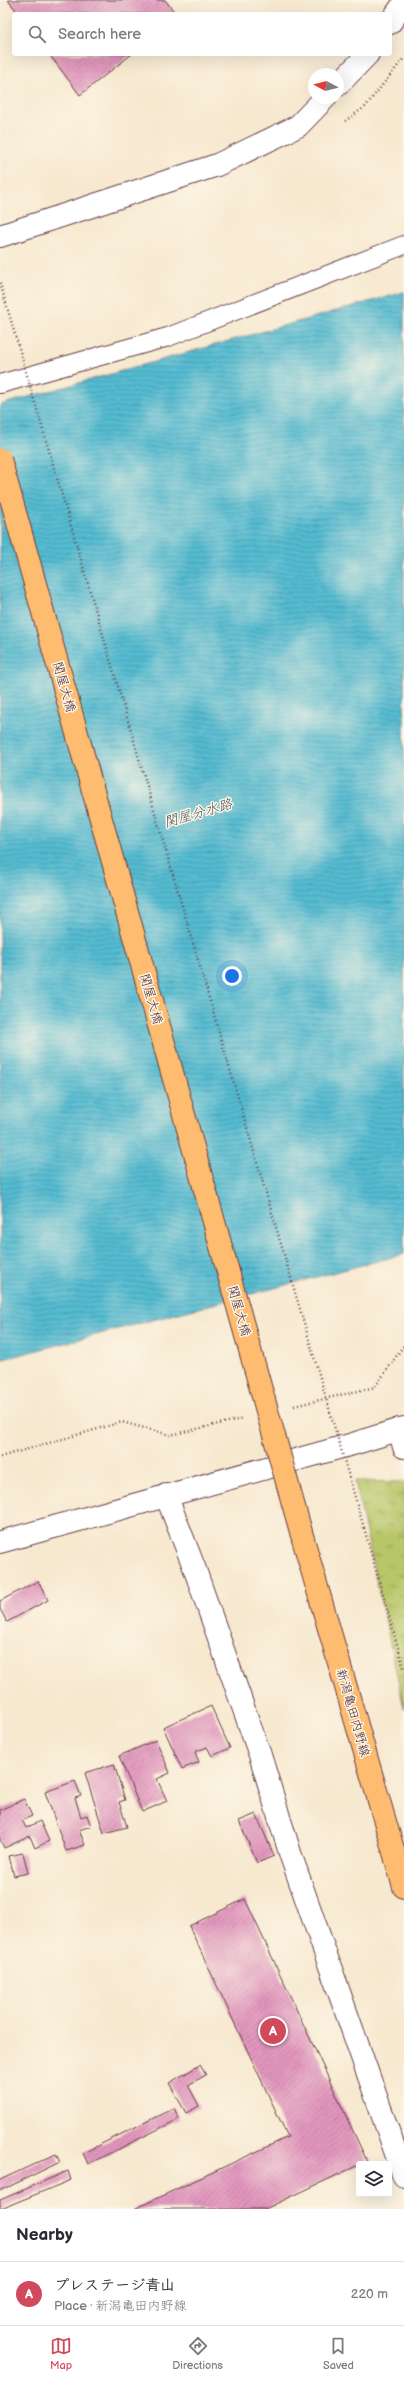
<!DOCTYPE html>
<html lang="en">
<head>
<meta charset="utf-8">
<style>
  body { margin:0; font-family:"Balsamiq Sans","Klee One",sans-serif; background:#f2f2f3; color:#2b2b33 }
  .controls { position:absolute; right:12px; bottom:12px; display:grid; overflow:hidden; border-radius:4px; box-shadow:0 4px 16px #0002 }
  .controls button { width:36px; height:36px; display:grid; place-items:center; padding:0; border:0; border-bottom:1px solid #e1e1e2; background:#fff; color:#2b2b33; font:20px sans-serif }
  .compass { position:absolute; left:308px; top:68px; width:36px; height:36px; border-radius:50%; background:#fff; box-shadow:0 4px 16px #0002; rotate:277deg }
  .you { position:absolute; left:232px; top:976px; width:14px; height:14px; margin:-10px; border:3px solid #fff; border-radius:50%; background:#1a73e8; box-shadow:0 0 0 6px #1a73e833 }
  .badge { display:grid; place-items:center; width:26px; height:26px; border-radius:50%; background:#d1495b; color:#fff; font-size:13px; font-weight:700 }
  .pin { position:absolute; translate:-50% -50%; border:2px solid #fff; box-shadow:0 1px 4px #0006 }
  .list { margin:0; padding:0; list-style:none }
  h2 { display:flex; justify-content:space-between; align-items:center; height:52px; margin:0; padding:0 16px; font-size:17px }
  h2 small { font-size:13px; font-weight:400; color:#7c7c81 }
  .list li { display:grid; grid-template-columns:26px 1fr auto; gap:12px; align-items:center; box-sizing:border-box; height:64px; padding:0 16px; border-top:1px solid #e1e1e2 }
  .list b { display:block; font-size:15px; white-space:nowrap }
  .list p { margin:0; font-size:13px; white-space:nowrap; color:#7c7c81 }
  .list em { font-size:13px; font-style:normal; color:#7c7c81 }
  .icon { flex:none; width:22px; height:22px; fill:none; stroke:currentColor; stroke-width:2; stroke-linecap:round; stroke-linejoin:round }
  .map { position:relative; flex:none; width:404px; height:2209px; overflow:hidden }
  .search { position:absolute; background:#fff; box-shadow:0 4px 16px #0002; left:12px; right:12px; top:12px; height:44px; display:flex; align-items:center; gap:10px; box-sizing:border-box; padding:0 14px; border-radius:4px; color:#7c7c81; font-size:15px }
  .sheet { height:116px; background:#fff }
  nav { display:flex; justify-content:space-around; align-items:center; box-sizing:border-box; height:56px; border-top:1px solid #e1e1e2; background:#fff; font-size:11px; color:#7c7c81 }
  nav a { display:grid; justify-items:center; gap:2px }
  nav .on { color:#d1495b }
  .map>svg:first-child { display:block }
  .grass { fill:url(#grass-tufts); stroke:#80724a }
  .water { fill:url(#water-rules); stroke:#506e7e }
  .building { fill:url(#building-hatch) }
  .lines { fill:none; stroke-linecap:round; stroke-linejoin:round }
  .service-casing { stroke:#643d44; stroke-width:20 }
  .minor-casing { stroke:#643d44; stroke-width:24 }
  .tertiary-casing { stroke:#643d44; stroke-width:24 }
  .primary-casing { stroke:#643d44; stroke-width:24 }
  .path { stroke:#643d44; stroke-width:2.5; stroke-dasharray:1 3; stroke-linecap:butt }
  .service { stroke:#fff; stroke-width:18 }
  .minor { stroke:#fff; stroke-width:22 }
  .tertiary { stroke:#fff; stroke-width:22 }
  .primary { stroke:#febc70; stroke-width:22 }
  .primary-bridge-casing { stroke:#643d44; stroke-width:24; stroke-linecap:butt }
  .path-bridge { stroke:#643d44; stroke-width:2.5; stroke-dasharray:1 3; stroke-linecap:butt }
  .primary-bridge { stroke:#febc70; stroke-width:22 }
  .labels { text-anchor:middle; dominant-baseline:central; stroke-width:3; stroke-linejoin:round; paint-order:stroke }
  .street-label { font-size:13px; fill:#4a1f2b; stroke:#fcf5e5 }
  .water-label { font-size:14px; font-style:italic; fill:#4e5665; stroke:#fcf5e5 }
</style>
</head>
<body>
<div class="map">
<svg width="404" height="2209" viewBox="0 0 404 2209">
  <defs>
    <pattern id="grass-tufts" width="24" height="20" patternUnits="userSpaceOnUse"><rect width="24" height="20" fill="#b7c668"/><path d="M3 7l-1-3M5 7V3M7 7l1-3M15 17l-1-3M17 17v-4M19 17l1-3" fill="none" stroke="#97a056"/></pattern>
    <pattern id="water-rules" width="6" height="5" patternUnits="userSpaceOnUse"><rect width="6" height="5" fill="#55bcd2"/><path d="M0 2.5h6" fill="none" stroke="#4898ab"/></pattern>
    <pattern id="building-hatch" width="6" height="6" patternUnits="userSpaceOnUse"><rect width="6" height="6" fill="#e295bd"/><path d="M-1 1l2-2M0 6l6-6M5 7l2-2" fill="none" stroke="#b9799a"/></pattern>
  </defs>
  <rect width="100%" height="100%" fill="#fcf5e5"/>
  <filter id="ink" filterUnits="userSpaceOnUse"><feTurbulence type="fractalNoise" baseFrequency=".025" numOctaves="2"/><feDisplacementMap in="SourceGraphic" scale="8" xChannelSelector="R" yChannelSelector="G"/><feConvolveMatrix kernelMatrix="1 2 1 2 8 2 1 2 1" color-interpolation-filters="sRGB"/></filter>
  <filter id="wash" filterUnits="userSpaceOnUse"><feTurbulence type="fractalNoise" baseFrequency=".012" numOctaves="4" result="noise"/><feDisplacementMap in="SourceGraphic" scale="16" xChannelSelector="R" yChannelSelector="G"/><feGaussianBlur stdDeviation="0.9" result="paint"/><feColorMatrix in="noise" values="0 0 0 0 0 0 0 0 0 0 0 0 0 0 0 0 0 1.4 0 .05"/><feComposite in="paint" operator="in"/></filter>
  <g filter="url(#wash)">
    <rect width="100%" height="100%" fill="#f7e9d0"/>
    <path class="grass" d="M355,1481l49,1v226z"/>
    <path class="water" d="M404,292v962l-404,106v-955z"/>
    <g id="blocks">
      <path class="building" d="M8,0h157l11,14h-157z
        M49,54h83l-52,41z
        M38,1581l10,19 -41,22 -7,-13v-8z
        M211,1706l19,42 -18,8 -5,-9 -12,5 4,10 -17,7 -19,-42z
        M156,1740l14,33 -13,6 10,22 -25,11 -23,-56z
        M114,1764l11,36 -6,2 8,25 -23,6 -19,-60z
        M75,1781l6,15 -6,2 6,19 6,-2 4,11 -12,4 6,15 -19,6 -21,-59z
        M24,1799l8,17 -10,4 4,8 14,-7 9,20 -14,7 -5,-12 -26,12 -4,-9v-29z
        M256,1814l18,42 -17,7 -18,-42z
        M23,1853l5,20 -14,3 -5,-20z
        M245,1899l122,262 -102,48h-131l154,-72 -99,-211z
        M200,2065l6,10 -18,10 11,21 -13,7 -17,-30z
        M174,2108l5,11 -91,45 -5,-11z
        M56,2154l4,8 -60,29v-11z
        M68,2171l3,9 -71,29v-9z"/>
    </g>
  </g>
  <g filter="url(#ink)">
    <use href="#blocks" fill-opacity="0" stroke="#643d44" stroke-width="1"/>
    <g class="lines">
      <g class="service-casing">
        <path id="service" d="M0,384l168,-47 236,-92"/>
      </g>
      <g class="minor-casing">
        <path id="minor" d="M399,1429l5,18
          M166,1495l28,72 66,188 31,101 113,320"/>
      </g>
      <g class="tertiary-casing">
        <path id="tertiary" d="M390,23l14,-20
          M338,85l30,-31
          M0,236l217,-71 81,-39 27,-28
          M0,1542l353,-98 51,-16"/>
      </g>
      <g class="primary-casing">
        <path id="primary" d="M303,1539l101,348"/>
      </g>
      <path class="path" d="M345,121l20,-14 39,-49
        M294,1406l81,-19 29,-42
        M0,1457l122,-35 48,13 71,-16
        M364,1528l40,141"/>
      <use href="#service" class="service"/>
      <use href="#minor" class="minor"/>
      <use href="#tertiary" class="tertiary"/>
      <use href="#primary" class="primary"/>
      <g class="primary-bridge-casing">
        <path id="primary-bridge" d="M0,459l303,1080"/>
      </g>
      <path class="path-bridge" d="M0,283l364,1245"/>
      <use href="#primary-bridge" class="primary-bridge"/>
    </g>
  </g>
  <g class="labels">
    <g class="street-label">
      <text transform="translate(64 687) rotate(74)">関屋大橋</text>
      <text transform="translate(151 999) rotate(74)">関屋大橋</text>
      <text transform="translate(239 1311) rotate(74)">関屋大橋</text>
      <text transform="translate(353 1713) rotate(74)">新潟亀田内野線</text>
    </g>
    <g class="water-label">
      <text transform="translate(198 813) rotate(-16)">関屋分水路</text>
    </g>
  </g>
</svg>
<div class="controls">
<button><svg class="icon" aria-label="layers" viewBox="0 0 24 24"><path d="M12 4l9 5-9 5-9-5zM3 14l9 5 9-5"/></svg></button>
</div>
<svg class="compass" viewBox="-18 -18 36 36"><path d="M0-13l5 13h-10z" fill="#e53935"/><path d="M0 13l5-13h-10z" fill="#7c7c81"/></svg>
<div class="you"></div>
<div class="pin badge" style="left:273px;top:2031px">A</div>
<div class="search"><svg class="icon" aria-label="search" viewBox="0 0 24 24"><circle cx="10" cy="10" r="6"/><path d="M15 15l6 6"/></svg>Search here</div>
</div>
<section class="sheet">
<h2>Nearby<small></small></h2>
<ul class="list">
<li><span class="badge">A</span><div><b>プレステージ青山</b><p>Place · 新潟亀田内野線</p></div><em>220 m</em></li>
</ul>
</section>
<nav>
<a class="on"><svg class="icon" aria-label="map" viewBox="0 0 24 24"><path d="M3 6l6-2 6 2 6-2v14l-6 2-6-2-6 2zM9 4v14M15 6v14"/></svg>Map</a>
<a><svg class="icon" aria-label="directions" viewBox="0 0 24 24"><path d="M12 3l9 9-9 9-9-9zM9 14v-3h6M13 9l2 2-2 2"/></svg>Directions</a>
<a><svg class="icon" aria-label="saved" viewBox="0 0 24 24"><path d="M7 4h10v16l-5-4-5 4z"/></svg>Saved</a>
</nav>
</body>
</html>
